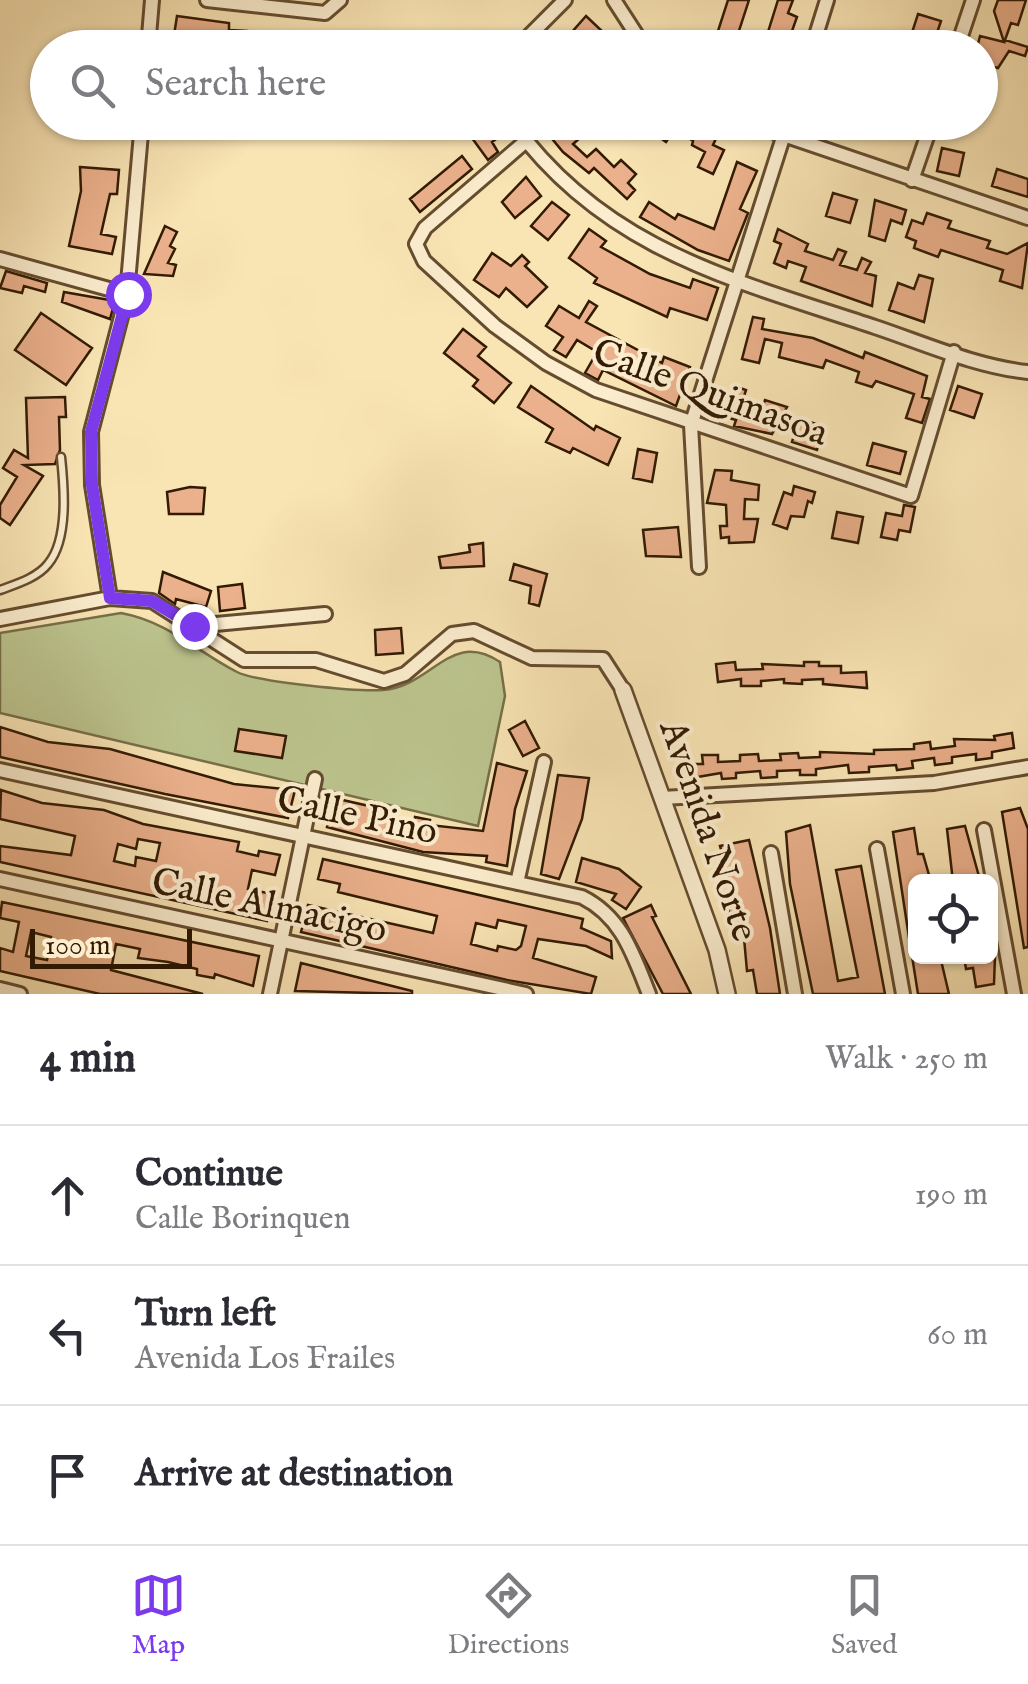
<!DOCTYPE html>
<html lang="en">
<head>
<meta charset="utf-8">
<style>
  body { margin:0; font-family:"IM FELL English",serif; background:#f7f7f7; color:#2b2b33 }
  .controls { position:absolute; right:30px; bottom:30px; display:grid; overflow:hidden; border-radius:15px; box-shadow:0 2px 8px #0004 }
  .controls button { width:90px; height:90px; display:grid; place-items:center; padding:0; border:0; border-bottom:2px solid #e1e1e2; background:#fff; color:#2b2b33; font:50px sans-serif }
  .scale { position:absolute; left:30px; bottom:25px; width:162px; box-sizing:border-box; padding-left:10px; border:5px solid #321a03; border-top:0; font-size:28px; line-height:35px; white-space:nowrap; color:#321a03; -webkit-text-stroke:8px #fbedce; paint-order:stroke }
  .stop { position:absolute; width:30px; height:30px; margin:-22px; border:8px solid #7c3aed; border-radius:50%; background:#fff }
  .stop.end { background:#7c3aed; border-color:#fff; box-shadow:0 2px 10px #0008 }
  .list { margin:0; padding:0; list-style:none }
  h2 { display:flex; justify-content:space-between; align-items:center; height:130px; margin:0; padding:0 40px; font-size:42px }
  h2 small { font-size:32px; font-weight:400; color:#7c7c81 }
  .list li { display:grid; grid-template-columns:65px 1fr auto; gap:30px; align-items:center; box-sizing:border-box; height:140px; padding:0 40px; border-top:2px solid #e1e1e2 }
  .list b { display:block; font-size:38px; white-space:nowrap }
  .list p { margin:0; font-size:32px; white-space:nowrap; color:#7c7c81 }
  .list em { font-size:32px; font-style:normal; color:#7c7c81 }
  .icon { flex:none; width:55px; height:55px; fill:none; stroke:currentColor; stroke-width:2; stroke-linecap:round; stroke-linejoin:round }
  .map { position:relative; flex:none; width:1028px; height:994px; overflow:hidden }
  .search { position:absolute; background:#fff; box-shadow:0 2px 8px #0004; left:30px; right:30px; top:30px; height:110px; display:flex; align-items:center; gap:25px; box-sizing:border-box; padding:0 35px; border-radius:55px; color:#7c7c81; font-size:38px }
  .sheet { height:550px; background:#fff }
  nav { display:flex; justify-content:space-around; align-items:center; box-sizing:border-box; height:140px; border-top:2px solid #e1e1e2; background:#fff; font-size:28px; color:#7c7c81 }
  nav a { display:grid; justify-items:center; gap:5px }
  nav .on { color:#7c3aed }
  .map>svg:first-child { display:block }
  .green { fill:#bcc48e; stroke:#776f48; stroke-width:2.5 }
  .building { fill:#ebb18c; stroke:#321a03; stroke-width:2.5; fill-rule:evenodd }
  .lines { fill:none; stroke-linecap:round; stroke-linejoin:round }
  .service-casing { stroke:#644c2f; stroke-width:11 }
  .minor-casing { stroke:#644c2f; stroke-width:18 }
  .tertiary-casing { stroke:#644c2f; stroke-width:20 }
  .service { stroke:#fbedce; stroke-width:6 }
  .minor { stroke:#fbedce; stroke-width:12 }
  .tertiary { stroke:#fbedce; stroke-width:15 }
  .route { stroke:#7c3aed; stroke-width:12 }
  .labels { text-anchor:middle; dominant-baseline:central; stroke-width:8; stroke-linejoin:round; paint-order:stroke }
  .street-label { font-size:38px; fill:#321a03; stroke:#fbedce }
</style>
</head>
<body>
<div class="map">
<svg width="1028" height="994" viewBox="0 0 1028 994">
  <rect width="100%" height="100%" fill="#f9e4b4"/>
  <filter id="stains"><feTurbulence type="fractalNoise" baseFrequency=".002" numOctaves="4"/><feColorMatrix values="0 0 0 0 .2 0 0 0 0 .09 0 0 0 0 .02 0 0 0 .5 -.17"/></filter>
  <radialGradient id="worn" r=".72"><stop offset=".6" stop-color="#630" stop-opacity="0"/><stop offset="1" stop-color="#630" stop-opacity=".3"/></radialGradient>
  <path class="green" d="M121,613c48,9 75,38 116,59 20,10 122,20 146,18 50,-4 67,-61 117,-28l5,34 -27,130 -478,-113v-80z"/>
  <path class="building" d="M728,0h21l-12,37 -19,-6z
    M778,0h15l-5,13 9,4 -11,31h-23z
    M998,0h28l-8,25 -7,-2 -6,17 23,7 -3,9 -16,-5 -11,17 -18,-4 -3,-16 3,-12 24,6 -10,-31z
    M918,14l23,7 -9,27h-25z
    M177,16l52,7v7l18,1 -1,17h-74z
    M586,16l18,17 9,15h-24l-17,-16z
    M494,122l12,10 -14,10 6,10 -10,8 -16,-22z
    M564,122h19l6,8 -16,14 14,13 9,-8 18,18 7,-7 15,14 -8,9 7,7 -8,9 -33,-31 -5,5 -26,-21 -19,-23 7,-5 4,5z
    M638,122h50l11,8 3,-8 20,4 -9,19 11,5 -11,24 -15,-7 7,-15 -13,-7 1,-4 -18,-12 -9,13z
    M942,148l22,5 -5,23 -22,-5z
    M462,156l10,13 -52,43 -10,-13z
    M737,162l20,9 -17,38 8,4 -19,48 -31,-11 -58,-33 9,-15 26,17 3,-5 36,15z
    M80,167l39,3 -2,24h-7l-9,40 15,3 -4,17 -43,-8 12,-55z
    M997,169l31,10v18l-36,-11z
    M526,177l15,19 -26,22 -13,-16z
    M833,193l24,7 -7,23 -24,-7z
    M875,200l31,10 -4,14 -11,-4 -6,21 -16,-5z
    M552,202l17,13 -21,25 -17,-14z
    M927,213l24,8 -3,7 42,13 -3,7 20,6 21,-11 -6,45 -22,-7 3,-11 -62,-20 -3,7 -24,-9 2,-7 -10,-4 6,-17 11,4z
    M165,226l12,6 -7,14 5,3 -7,14 8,2 -3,11 -29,-2z
    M589,229l17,12 -5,6 49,27 40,14 3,-9 25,9 -11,32 -37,-12 -3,9 -73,-34 3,-5 -28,-20z
    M778,229l30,15 -3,7 28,9 5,-11 8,3 -6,13 17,5 5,-12 9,4 -6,11 11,3 -4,30 -71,-25 5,-14 -18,-6 -2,7 -12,-5 7,-19 -7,-3z
    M492,253l19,13 11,-11 7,7 -4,4 22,21 -20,20 -21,-19 -7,9 -25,-17z
    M6,271l41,12 -2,9 -21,-6 -2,7 -22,-5z
    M919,275l14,4 -9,43 -35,-12 9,-27 16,6z
    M64,292l51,9 -5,18 -48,-17z
    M589,301l8,5 -11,16 76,41 2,-6 26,10 -14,39 -73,-36 -5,10 -13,-7 12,-21 -20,-12 -11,17 -12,-7 9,-13 -17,-11 13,-20 20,12z
    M41,313l51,35 -26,37 -51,-35z
    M753,317l11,2 -2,10 51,9 50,20 2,-6 62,24 -5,21 8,2 -8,24 -16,-5 8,-24 -38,-13 -4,6 -16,-5 3,-10 -33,-12 -3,8 -44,-11 3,-14 -17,-4 -6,24 -17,-4z
    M463,329l23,18 -8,9 33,27 -17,20 -21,-17 5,-6 -34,-27z
    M531,386l63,44 2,-4 24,12 -12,27 -35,-17 -3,5 -24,-11 7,-13 -35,-22z
    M958,386l24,8 -8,24 -24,-8z
    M737,387l9,3 -6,19 20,7 5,-16 22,7 -15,27 -38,-8 2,-6 -17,-5 2,-20h13z
    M65,397l1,20h-7l1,33 -5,14 -31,1 19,11 -33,49 -10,-7v-13l17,-28 -14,-9 11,-18 14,8 -2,-60z
    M799,419l25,7 -7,24 -25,-8z
    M873,443l33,9 -6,22 -33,-9z
    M638,449l19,4 -5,29 -19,-4z
    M715,470l17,1 -1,9 28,5 -1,15 -13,-1 -1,20h14l-4,23 -25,1v-6l-8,1 -1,-12h7l-1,-21 -19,-2z
    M794,486l21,6 -3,11 -4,-2 -4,16 -13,-1 -4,13 -14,-5 11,-32 8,3z
    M190,487l15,1 -2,26h-34l-2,-22z
    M904,505l11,2 -5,25 -11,-2 -2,10 -16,-3 5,-24 16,3z
    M837,512l26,5 -5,26 -26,-5z
    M678,527l3,30 -35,-1 -3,-26z
    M483,543l1,23 -43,2 -2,-11 31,-5 -1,-7z
    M514,564l33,10 -8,32 -10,-3 2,-17 -21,-6z
    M163,572l48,19 -5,16 -30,-8 -1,5 -16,-11z
    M242,584l3,24 -25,3 -2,-24z
    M401,628l2,25 -27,2 -1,-25z
    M735,662l1,8 27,-1 -1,-5 42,2v-4h15v4h22v7l25,-1 1,16 -44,-4v-5l-21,1v4l-18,-1v-4l-23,2v5h-20v-7l-23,3 -2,-18z
    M525,721l14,27 -16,8 -14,-26z
    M0,727l48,15 62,7 124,35 61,6 -7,28 -123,-24 -165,-37z
    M239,729l47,7 -4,22 -47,-7z
    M1012,733l2,15 -22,4v6l-16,2v-6l-24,3v6l-17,2 -1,-7 -22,3 1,7 -16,2 -1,-5 -27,2v5l-20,1 -1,-8 -32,4v6h-16v-5l-23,1v6l-16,1 -1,-7 -24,2v5l-14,1 -1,-6 -41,7v-16h23l-1,-9h16v7l22,-1v-6l18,-1 1,7 22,-1 -1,-6 18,-1 1,5 21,-1v-5l54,2v-4l40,-1v-5l16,-2 1,7 24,-3 -1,-7 41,1 -1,-4z
    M497,763l30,8 -12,38 -8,57 -21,-4 1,-6 -64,-4 -96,-25 7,-29 57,13 -1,6 24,5 1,-5 15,3 -1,5 54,6z
    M558,775l31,3 -7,41 -23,60 -18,-5z
    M1,790l41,13 62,7 39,14 96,18 -2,9 21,5 1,-5 21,4 -5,20 -23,-5 -4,19 24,5 -5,27 -267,-59v-16l71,9 4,-19 -75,-17zM138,839l22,4 -4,18 -20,-4 -1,9 -21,-5 4,-17 18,5z
    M1020,808l8,21v118l-4,1 -22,-136z
    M810,825l28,156 20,-4 -22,-107 25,-4 24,128h-72l-23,-110 -4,-52z
    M965,826l15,54 -27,2 -6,-53z
    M914,828l4,26h5l8,28h-15v62h-6l-17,-112z
    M749,840l21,88 10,66h-23l-4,-24 -6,1 -4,-44 -11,2 -6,-35 7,-1 -13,-47z
    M582,858l37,11 22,18 -15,22 -14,-9 4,-6 -40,-12z
    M323,859l260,60 -2,9 30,13 1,17 -26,-12 -48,-7 -5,19 63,19 -5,17 -84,-14 -206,-48 7,-27 125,28 4,-17 -99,-24 2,-8 -22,-5zM498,920l28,6 -5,20 -5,4 -18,-4 -1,5 -26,-7 5,-21 20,5z
    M2,902l257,54 -6,30 -38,-12 -1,4 -17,-3v-6l-29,-7 -30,-4 2,-9 -24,-5 -5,26 92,24h-103l-100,-23v-23l13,4 6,-30 -19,-4zM31,932l20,5 -4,23 -21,-4z
    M651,905l5,11 -4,1 39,77h-28l-40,-76z
    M912,956h28l9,38h-31z
    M964,956h31l-1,28 -18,3 -3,-19 -7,1z
    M301,963l111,28v3l-117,-3z"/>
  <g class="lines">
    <g class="service-casing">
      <path id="service" d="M0,590c16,-6 37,-12 48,-26 21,-25 16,-78 13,-107"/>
    </g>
    <g class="minor-casing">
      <path id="minor" d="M207,0l118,13 15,-13
        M614,0l31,48
        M148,48l4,-48
        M517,48l48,-48
        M812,48l15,-48
        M957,48l16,-48
        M512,122c92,128 222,158 363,205 48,16 102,40 153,45
        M745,122l283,96
        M422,127l7,-5
        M526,141l-101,87 -9,16 8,17 71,65 51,37 50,27 315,106 43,-144
        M912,180l20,-58
        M0,259l127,35
        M699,567l-8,-142 97,-303
        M110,598l-18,-113 -1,-53 36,-138 15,-172
        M0,619l110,-21 42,3 92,59h72l68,21 21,-7 47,-40 22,-3 58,27 71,1 20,31
        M194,626l131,-12
        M0,770l582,127c40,20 51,57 67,97
        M662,798l272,-15 94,-16
        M984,830l30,164
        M877,849l26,145
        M771,853l24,141
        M0,879l526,115
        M517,883l27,-121
        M0,989l20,5
        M270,994l45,-215"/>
    </g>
    <g class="tertiary-casing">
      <path id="tertiary" d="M623,690l94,260 10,44"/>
    </g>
    <use href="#service" class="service"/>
    <use href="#minor" class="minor"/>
    <use href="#tertiary" class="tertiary"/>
  </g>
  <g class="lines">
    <path class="route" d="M128,294l-37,138 1,53 18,113 42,3 42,25"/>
  </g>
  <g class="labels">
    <g class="street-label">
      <text transform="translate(710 394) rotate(20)">Calle Quimasoa</text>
      <text transform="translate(357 817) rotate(12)">Calle Pino</text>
      <text transform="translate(707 831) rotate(71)">Avenida Norte</text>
      <text transform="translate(269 907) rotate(12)">Calle Almacigo</text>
    </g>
  </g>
  <rect width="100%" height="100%" filter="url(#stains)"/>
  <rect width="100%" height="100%" fill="url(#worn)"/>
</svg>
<div class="controls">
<button><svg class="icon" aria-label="locate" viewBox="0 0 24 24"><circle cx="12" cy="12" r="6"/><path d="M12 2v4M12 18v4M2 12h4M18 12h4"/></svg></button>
</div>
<div class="scale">100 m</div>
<div class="stop" style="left:128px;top:294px"></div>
<div class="stop end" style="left:194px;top:626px"></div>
<div class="search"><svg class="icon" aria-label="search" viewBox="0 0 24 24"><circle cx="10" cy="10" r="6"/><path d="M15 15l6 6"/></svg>Search here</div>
</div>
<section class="sheet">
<h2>4 min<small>Walk · 250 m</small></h2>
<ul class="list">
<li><svg class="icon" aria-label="ahead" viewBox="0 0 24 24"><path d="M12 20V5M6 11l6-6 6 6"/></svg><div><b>Continue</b><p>Calle Borinquen</p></div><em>190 m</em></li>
<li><svg class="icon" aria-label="left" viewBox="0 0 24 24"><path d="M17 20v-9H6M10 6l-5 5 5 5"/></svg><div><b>Turn left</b><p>Avenida Los Frailes</p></div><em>60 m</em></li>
<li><svg class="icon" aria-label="arrive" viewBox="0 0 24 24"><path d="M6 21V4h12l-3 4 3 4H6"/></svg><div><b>Arrive at destination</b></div></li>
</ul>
</section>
<nav>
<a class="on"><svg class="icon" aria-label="map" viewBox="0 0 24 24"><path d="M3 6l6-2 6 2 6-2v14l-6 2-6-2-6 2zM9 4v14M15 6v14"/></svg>Map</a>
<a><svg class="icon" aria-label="directions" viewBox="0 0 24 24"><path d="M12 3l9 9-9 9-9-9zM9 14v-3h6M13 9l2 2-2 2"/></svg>Directions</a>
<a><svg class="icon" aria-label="saved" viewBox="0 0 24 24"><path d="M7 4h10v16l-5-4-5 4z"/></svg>Saved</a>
</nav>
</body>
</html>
